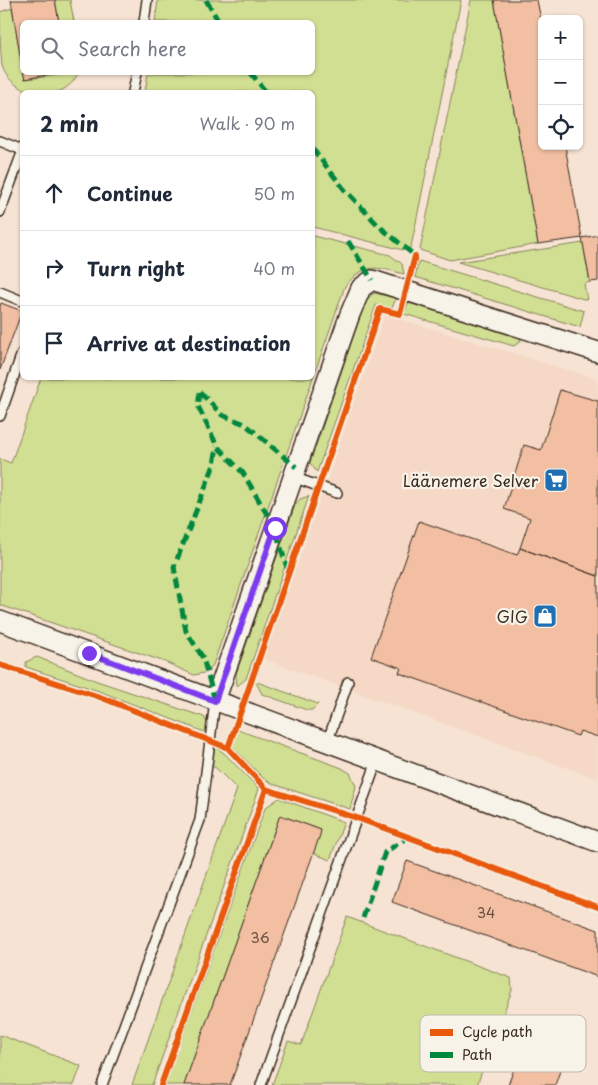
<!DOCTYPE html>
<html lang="en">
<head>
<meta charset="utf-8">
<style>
  body { margin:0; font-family:"Playpen Sans",sans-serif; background:#f6f6f7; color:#1f2937 }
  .controls { position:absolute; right:15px; top:15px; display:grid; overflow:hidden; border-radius:8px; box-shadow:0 1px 4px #0004 }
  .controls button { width:45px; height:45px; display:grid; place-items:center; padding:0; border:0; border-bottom:1px solid #e0e1e3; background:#fff; color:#1f2937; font:25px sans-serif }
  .stop { position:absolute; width:15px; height:15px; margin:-11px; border:4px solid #7c3aed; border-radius:50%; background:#fff }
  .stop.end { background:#7c3aed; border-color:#fff; box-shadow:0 1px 5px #0008 }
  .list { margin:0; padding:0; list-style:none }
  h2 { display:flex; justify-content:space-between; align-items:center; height:65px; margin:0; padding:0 20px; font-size:21px }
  h2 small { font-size:16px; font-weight:400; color:#747a83 }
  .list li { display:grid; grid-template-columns:32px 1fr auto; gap:15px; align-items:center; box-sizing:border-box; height:75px; padding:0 20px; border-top:1px solid #e0e1e3 }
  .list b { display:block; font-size:19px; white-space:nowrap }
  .list em { font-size:16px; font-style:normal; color:#747a83 }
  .icon { flex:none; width:28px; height:28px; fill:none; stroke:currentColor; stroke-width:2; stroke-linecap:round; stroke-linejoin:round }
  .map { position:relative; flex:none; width:598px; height:1085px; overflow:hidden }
  .search { position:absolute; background:#fff; box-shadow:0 1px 4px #0004; left:20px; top:20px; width:295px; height:55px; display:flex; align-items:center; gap:12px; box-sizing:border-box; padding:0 18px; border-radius:8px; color:#747a83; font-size:19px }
  .panel { position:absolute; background:#fff; box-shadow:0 1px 4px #0004; left:20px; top:90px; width:295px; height:290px; border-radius:8px }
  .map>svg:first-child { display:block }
  .built { fill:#f5d8c5 }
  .green { fill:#d1df93; stroke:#868458 }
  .building { fill:#f2bfa3; stroke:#3b2a1e }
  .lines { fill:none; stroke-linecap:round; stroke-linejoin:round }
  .lane-casing { stroke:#3b2a1e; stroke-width:12 }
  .street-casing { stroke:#3b2a1e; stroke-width:22 }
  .lane { stroke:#f7f3e8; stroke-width:9 }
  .street { stroke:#f7f3e8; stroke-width:19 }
  .quiet { stroke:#00873e; stroke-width:5; stroke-dasharray:10 5; stroke-linecap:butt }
  .cycleway-casing { stroke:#f7f3e8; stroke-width:9 }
  .cycleway { stroke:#e8590c; stroke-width:6 }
  .route { stroke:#7c3aed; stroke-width:6 }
  .labels { text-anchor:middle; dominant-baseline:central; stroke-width:4.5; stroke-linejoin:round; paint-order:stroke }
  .number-label { font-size:14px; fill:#694f3f }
  .poi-label { font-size:16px; fill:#3b2a1e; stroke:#f7f3e8; text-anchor:end }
  .key { fill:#f7f3e8; stroke:#bfb7ab; stroke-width:1 }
  .key-label { font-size:14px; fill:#3b2a1e }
</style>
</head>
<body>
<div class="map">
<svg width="598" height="1085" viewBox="0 0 598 1085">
  <rect width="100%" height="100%" fill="#f6e3d3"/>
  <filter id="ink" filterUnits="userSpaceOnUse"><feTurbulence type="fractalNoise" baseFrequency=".02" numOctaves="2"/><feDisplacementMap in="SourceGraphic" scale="10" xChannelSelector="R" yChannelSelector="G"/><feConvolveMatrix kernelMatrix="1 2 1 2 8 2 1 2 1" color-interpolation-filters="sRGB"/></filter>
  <g filter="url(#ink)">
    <path class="built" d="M385,315l213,64v400l-334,-120z"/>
    <path class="green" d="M55,0h15l4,22h-15z
      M158,0h303l-50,247 -4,4 -94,-24 -1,-135h-167l3,-19 164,-1v-50h-157z
      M471,0h23l44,244 -88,16 -30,-10z
      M12,8l13,71 53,-6c-13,32 -65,25 -76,-7 -2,-17 -2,-37 -2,-54z
      M313,236l77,19 12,9 2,10c-27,-7 -39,-12 -59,12l-132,379 -5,7 -14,3 -29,-13 -165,-57v-146l11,4 30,-85h271z
      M583,243l7,39 -6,2 3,16 -129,-38z
      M419,261l165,50 -4,16 -165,-50z
      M374,293l22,5 -4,10 -16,-3 -59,167 -7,-9 56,-163z
      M408,303l110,30 3,8 -7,5 -110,-32z
      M309,496l-63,183 -9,7 -1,-12 59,-169 5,-6z
      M37,657l60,24 107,36 4,8 -1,8 -108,-42 -73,-24v-5z
      M256,682l4,1 58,21 -6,6h-5l-45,-16z
      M238,730l104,38 8,5 6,13 -6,23 -77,-25 -10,-6 -32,-33z
      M215,747l9,6 35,36 -107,296h-20l105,-296 -21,-21 -6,-3z
      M279,798l65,24 -14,38 -17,-7 8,-23 -41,-15 -96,270h-19l100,-277z
      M347,917l164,61 1,12 -35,95h-205l16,-44 13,4z
      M0,1035l81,31 -7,19h-74z"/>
    <path class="building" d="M11,0h44l4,22h-37v45z
      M494,0h43l5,25v121h23l17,92 -44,6z
      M23,72h41l-39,7z
      M598,235v46l-8,1 -8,-44z
      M1,303l21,8 -22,59v-63z
      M560,390l38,11v175l-78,-28 10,-30 -26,-9 20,-64 17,5z
      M419,521l98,34 3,-7 78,28v161l-18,-6 -2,5 -179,-63 2,-5 -30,-11z
      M280,815l41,15 -1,5 -90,250h-46z
      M407,861l191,69v47l-206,-75z
      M525,1039l41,15 -11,31h-47z"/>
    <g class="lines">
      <g class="lane-casing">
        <path id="lane" d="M144,22l3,-22
          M133,92l4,-20
          M0,141l22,9
          M0,212l22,-59
          M0,292l22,9
          M0,416l22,-63
          M293,477l44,16
          M327,743l21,-61
          M102,1085l98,-265 15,-119
          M261,1085l116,-324"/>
      </g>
      <g class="street-casing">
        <path id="street" d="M0,621l598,221
          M215,701l135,-387 11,-26 11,-8 226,72"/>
      </g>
      <use href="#lane" class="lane"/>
      <use href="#street" class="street"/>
      <path class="quiet" d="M206,0l13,22
        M250,72l16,20
        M312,148l32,41 35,37 36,30
        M348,241l24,39
        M200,392l-2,14 19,40 26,27 32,55 13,43
        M200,392l22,23 23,9 51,43
        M215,701l-12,-43 -17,-27 -12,-64 40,-102 3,-19
        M363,918l22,-66 23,-15"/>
      <g class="cycleway-casing">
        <path id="cycleway" d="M0,665l100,32 128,51 38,41 -105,296
          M228,748l152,-439 20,5 15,-58
          M266,789l91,29 241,89"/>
      </g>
      <use href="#cycleway" class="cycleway"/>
    </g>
  </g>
  <g class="lines" filter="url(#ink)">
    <path class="route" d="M89,653l126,48 60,-173"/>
  </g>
  <defs>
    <g id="supermarket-square" transform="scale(1.25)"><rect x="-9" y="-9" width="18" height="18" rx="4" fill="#1f6fb2" stroke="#f7f3e8"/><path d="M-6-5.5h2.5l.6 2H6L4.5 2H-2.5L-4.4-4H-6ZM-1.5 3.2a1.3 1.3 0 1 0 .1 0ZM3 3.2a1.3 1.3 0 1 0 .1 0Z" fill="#fff"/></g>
    <g id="shop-square" transform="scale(1.25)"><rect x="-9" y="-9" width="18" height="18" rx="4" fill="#1f6fb2" stroke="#f7f3e8"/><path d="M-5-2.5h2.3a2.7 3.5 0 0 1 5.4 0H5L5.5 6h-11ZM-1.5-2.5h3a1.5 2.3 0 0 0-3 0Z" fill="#fff"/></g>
  </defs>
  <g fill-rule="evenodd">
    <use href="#supermarket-square" x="556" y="480"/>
    <use href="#shop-square" x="545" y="616"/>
  </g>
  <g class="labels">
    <g class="number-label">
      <text x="486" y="912">34</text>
      <text x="260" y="937">36</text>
    </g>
    <g class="poi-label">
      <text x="538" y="480">Läänemere Selver</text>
      <text x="528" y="616">GIG</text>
    </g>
  </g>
  <rect x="420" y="1015" width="166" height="57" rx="8" class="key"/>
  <rect x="430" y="1029" width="23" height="7" fill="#e8590c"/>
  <rect x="430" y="1052" width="23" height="6" fill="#00873e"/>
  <g class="key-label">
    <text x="462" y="1037">Cycle path</text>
    <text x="462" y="1060">Path</text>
  </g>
</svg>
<div class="controls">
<button>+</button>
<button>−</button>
<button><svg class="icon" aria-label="locate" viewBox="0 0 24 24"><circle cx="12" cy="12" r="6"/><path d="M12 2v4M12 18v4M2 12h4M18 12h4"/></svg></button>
</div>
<div class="stop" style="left:275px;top:528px"></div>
<div class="stop end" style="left:89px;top:653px"></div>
<div class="search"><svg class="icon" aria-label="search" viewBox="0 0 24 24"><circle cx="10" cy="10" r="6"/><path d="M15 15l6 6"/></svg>Search here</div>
<section class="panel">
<h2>2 min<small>Walk · 90 m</small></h2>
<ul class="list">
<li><svg class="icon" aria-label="ahead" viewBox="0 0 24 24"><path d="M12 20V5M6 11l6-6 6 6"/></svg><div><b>Continue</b></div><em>50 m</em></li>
<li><svg class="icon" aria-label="right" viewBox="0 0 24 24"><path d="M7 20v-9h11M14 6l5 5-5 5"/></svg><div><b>Turn right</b></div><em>40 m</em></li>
<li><svg class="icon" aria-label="arrive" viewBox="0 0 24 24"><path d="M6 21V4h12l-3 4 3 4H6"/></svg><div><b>Arrive at destination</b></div></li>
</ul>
</section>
</div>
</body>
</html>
